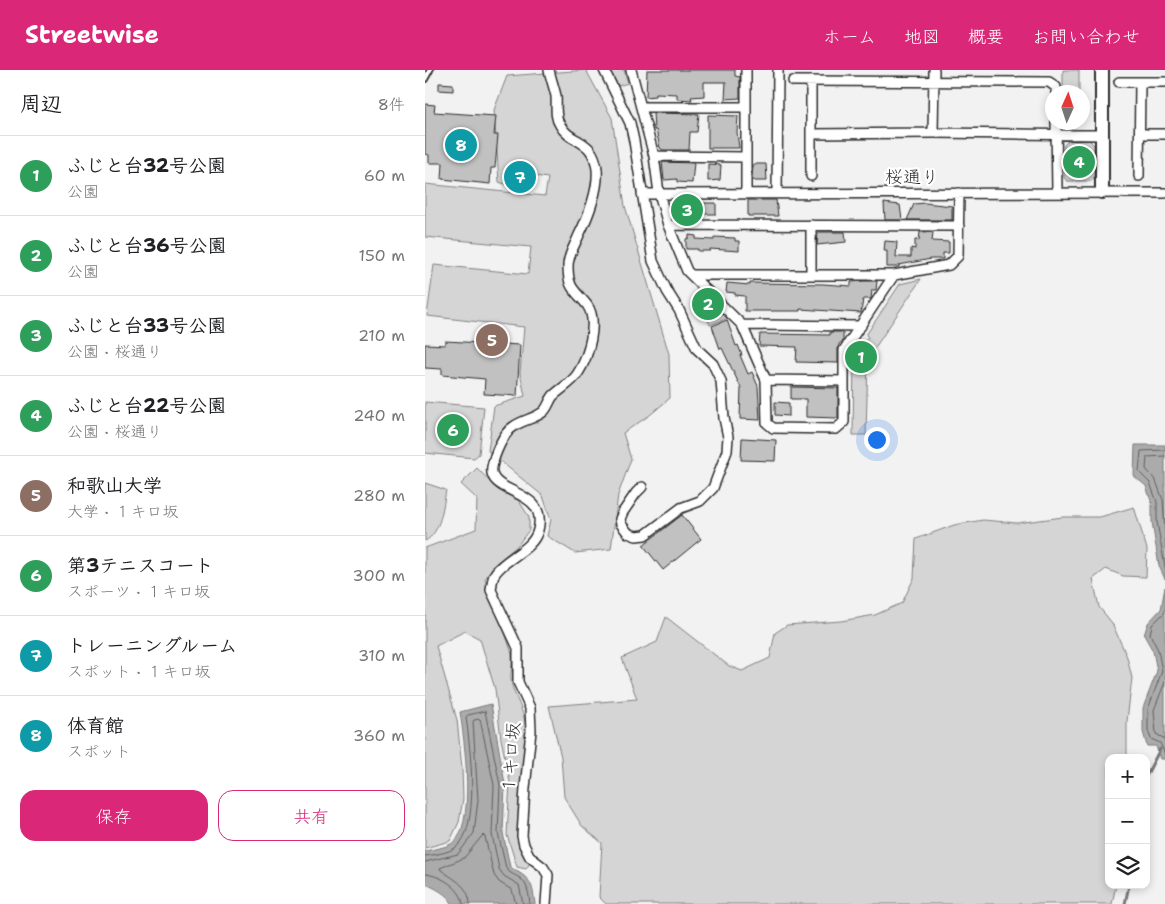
<!DOCTYPE html>
<html lang="ja">
<head>
<meta charset="utf-8">
<style>
  body { margin:0; font-family:"Shantell Sans","Klee One",sans-serif; background:#f2f2f2; color:#202124 }
  .controls { position:absolute; right:15px; bottom:15px; display:grid; overflow:hidden; border-radius:10px; box-shadow:0 2px 8px #0003 }
  .controls button { width:45px; height:45px; display:grid; place-items:center; padding:0; border:0; border-bottom:1px solid #e0e0e0; background:#fff; color:#202124; font:25px sans-serif }
  .compass { position:absolute; left:620px; top:15px; width:45px; height:45px; border-radius:50%; background:#fff; box-shadow:0 2px 8px #0003; rotate:3deg }
  .you { position:absolute; left:451px; top:369px; width:18px; height:18px; margin:-12px; border:4px solid #fff; border-radius:50%; background:#1a73e8; box-shadow:0 0 0 8px #1a73e833 }
  .badge { display:grid; place-items:center; width:32px; height:32px; border-radius:50%; background:#db2777; color:#fff; font-size:16px; font-weight:700 }
  .pin { position:absolute; translate:-50% -50%; border:2px solid #fff; box-shadow:0 1px 5px #0006 }
  .list { margin:0; padding:0; list-style:none }
  h2 { display:flex; justify-content:space-between; align-items:center; height:65px; margin:0; padding:0 20px; font-size:21px }
  h2 small { font-size:16px; font-weight:400; color:#757577 }
  .list li { display:grid; grid-template-columns:32px 1fr auto; gap:15px; align-items:center; box-sizing:border-box; height:80px; padding:0 20px; border-top:1px solid #e0e0e0 }
  .list b { display:block; font-size:19px; white-space:nowrap }
  .list p { margin:0; font-size:16px; white-space:nowrap; color:#757577 }
  .list em { font-size:16px; font-style:normal; color:#757577 }
  .actions { display:flex; gap:10px; padding:15px 20px }
  .actions a { flex:1; padding:11px 0; border:1px solid #db2777; border-radius:15px; text-align:center; font-size:18px; color:#db2777 }
  .actions .main { background:#db2777; color:#fff }
  .icon { flex:none; width:28px; height:28px; fill:none; stroke:currentColor; stroke-width:2; stroke-linecap:round; stroke-linejoin:round }
  .map { position:relative; flex:none; width:740px; height:834px; overflow:hidden }
  header { display:flex; align-items:center; gap:30px; box-sizing:border-box; height:70px; padding:0 25px; background:#db2777; color:#fff }
  header strong { font-size:24px }
  nav { display:flex; gap:28px; margin-inline-start:auto; font-size:18px }
  main { display:flex }
  aside { flex:1; background:#fff }
  .map>svg:first-child { display:block }
  .green { fill:#d5d5d5; stroke:#808080 }
  .water { fill:#ababab; stroke:#787878 }
  .lines { fill:none; stroke-linecap:round; stroke-linejoin:round }
  .shore { stroke:#5e5e5e; stroke-width:1 }
  .stream { stroke:#787878; stroke-width:3 }
  .building { fill:#c1c1c1; stroke:#2b2b2b }
  .lane-casing { stroke:#2b2b2b; stroke-width:8 }
  .street-casing { stroke:#2b2b2b; stroke-width:12 }
  .secondary-casing { stroke:#2b2b2b; stroke-width:16 }
  .lane { stroke:#fff; stroke-width:4.5 }
  .street { stroke:#fff; stroke-width:9 }
  .secondary { stroke:#fff; stroke-width:12 }
  .labels { text-anchor:middle; dominant-baseline:central; stroke-width:4.5; stroke-linejoin:round; paint-order:stroke }
  .street-label { font-size:18px; fill:#2b2b2b; stroke:#fff }
</style>
</head>
<body>
<header>
<strong>Streetwise</strong>
<nav><a>ホーム</a><a>地図</a><a>概要</a><a>お問い合わせ</a></nav>
</header>
<main>
<aside>
<h2>周辺<small>8件</small></h2>
<ul class="list">
<li><span class="badge" style="background:#2e9e5b">1</span><div><b>ふじと台32号公園</b><p>公園</p></div><em>60 m</em></li>
<li><span class="badge" style="background:#2e9e5b">2</span><div><b>ふじと台36号公園</b><p>公園</p></div><em>150 m</em></li>
<li><span class="badge" style="background:#2e9e5b">3</span><div><b>ふじと台33号公園</b><p>公園 · 桜通り</p></div><em>210 m</em></li>
<li><span class="badge" style="background:#2e9e5b">4</span><div><b>ふじと台22号公園</b><p>公園 · 桜通り</p></div><em>240 m</em></li>
<li><span class="badge" style="background:#8d6e63">5</span><div><b>和歌山大学</b><p>大学 · １キロ坂</p></div><em>280 m</em></li>
<li><span class="badge" style="background:#2e9e5b">6</span><div><b>第3テニスコート</b><p>スポーツ · １キロ坂</p></div><em>300 m</em></li>
<li><span class="badge" style="background:#0f9aa8">7</span><div><b>トレーニングルーム</b><p>スポット · １キロ坂</p></div><em>310 m</em></li>
<li><span class="badge" style="background:#0f9aa8">8</span><div><b>体育館</b><p>スポット</p></div><em>360 m</em></li>
</ul>
<div class="actions"><a class="main">保存</a><a>共有</a></div>
</aside>
<div class="map">
<svg width="740" height="834" viewBox="0 0 740 834">
  <rect width="100%" height="100%" fill="#f2f2f2"/>
  <filter id="ink" filterUnits="userSpaceOnUse"><feTurbulence type="fractalNoise" baseFrequency=".02" numOctaves="2"/><feDisplacementMap in="SourceGraphic" scale="10" xChannelSelector="R" yChannelSelector="G"/><feConvolveMatrix kernelMatrix="1 2 1 2 8 2 1 2 1" color-interpolation-filters="sRGB"/></filter>
  <g filter="url(#ink)">
    <path class="green" d="M161,0l26,48 13,88 44,148 1,44 -20,17 -27,18 8,26 -13,36 -7,54 -36,4 -28,-17 4,-16 -8,-24 -55,-45 6,-45 31,-10 -5,-23 4,-46 -97,-11 7,-51 94,9 3,-27 -106,-10v-53l120,12 3,-18 -26,-4 -5,14 -18,-6 -5,-72 13,-34z
      M184,0h15l4,13 -10,3z
      M638,0h16v22h-16z
      M644,70h20l5,5v34l-3,2h-24l-3,-3v-33z
      M248,130h29v20c-23,0 -23,5 -32,-17z
      M496,209l-53,79 -2,77h-13l1,-79 14,-19 -2,-2 34,-51z
      M273,218l30,30 -18,7 -14,-34z
      M0,332l59,5 -5,47 -5,4 -49,-5z
      M52,398l21,22 21,11 10,16v13l-12,16 -22,18 -10,15c5,25 19,47 26,72 3,9 -1,20 0,30 3,17 14,29 15,48 0,31 -20,112 4,134l-4,6 -9,-2 -10,-32 3,-53 -9,-43 -6,-50 -15,-50 -15,-8 -29,15 21,74 5,48 1,31 -4,23 -9,19 -25,7v-300l51,-19 1,-30 -16,-15z
      M0,413l21,7c-3,16 -5,43 -21,51z
      M709,437l13,42 -1,28 -23,-1 -17,-7 -13,10 6,28 13,16 15,34 5,21 -5,43v37h-18v127h7l-4,19h-506l-7,-7 3,-54 -20,-17 -18,-29 -3,-40 -12,-51 88,-7 -15,-41 35,-16 9,-25 63,49 13,5 28,-13 5,-25 12,-8 54,-4 34,-6 27,-12 12,-25 2,-39 38,-14 29,-5 34,3 46,-6h37z"/>
    <path class="water" d="M710,375h30v134l-6,-13 -7,-44v-18l-6,-18 -12,-10z
      M740,517v172h-5l-4,-13h-9l-4,-14v-24l14,-37 -4,-20 -9,-16 4,-12 13,-14z
      M66,634l14,80 -2,49 7,34c20,12 22,13 25,37h-83c-3,-9 -18,-17 -27,-20v-33c8,-2 19,-3 26,-7 26,-14 13,-106 9,-132z"/>
    <g class="lines">
      <path class="shore" d="M740,380l-24,1 -2,21 11,11 7,19v20l8,45
        M740,386l-18,1 -1,12 10,12 7,19 2,31
        M740,542l-13,13 -2,9 8,16 4,21 -14,38v22l3,8 9,4 5,11
        M740,612l-11,28 2,24 9,5
        M0,786c8,-1 23,-3 30,-8 26,-17 15,-102 11,-131l2,-2 17,-4 15,74 -2,48 8,35c3,6 11,7 16,12 6,5 7,17 8,24
        M0,792l33,-8 16,-21 4,-33 -5,-78 1,-2 6,-1 14,66 -2,49 7,35 5,7 15,9 4,19
        M0,804c15,1 37,14 38,30
        M45,834c-1,-18 -15,-24 -29,-34l-1,-2 24,-10 19,-23 2,2 9,38 5,7 13,8 4,14"/>
      <path class="stream" d="M721,706l14,-27
        M700,834l4,-19"/>
    </g>
    <path class="building" d="M222,0h88v6l5,1v21l-15,1 1,-17h-22v14l-13,1 1,3 -15,-1v-5l-21,-1 -1,3 -9,1z
      M14,13l14,1v7l-14,-1z
      M0,34l10,1 -1,7 62,4 -2,19h4l-3,33h-4l-1,16 -48,-5 1,-16h-14v-8l-4,-1z
      M228,43l46,1 -2,18h-7l-1,18h-26l-3,-2 -4,-18h-2z
      M283,45l30,1 -1,16 2,16h-31z
      M237,92l32,1 -2,20 -15,-1v-3l-13,1z
      M283,94l13,1 -1,15 -12,1z
      M328,94h13l1,17h-12l-3,-2z
      M90,98l13,1 -2,18 -13,-1z
      M323,130h28l2,16h-30z
      M278,133h13v11h-13z
      M459,133l16,2 2,15h-17z
      M500,133l27,3v14h-45l7,-16z
      M393,162h27l1,10 -29,3z
      M495,162h13l-1,9 17,1v11h-6v6h-12l-32,6v2h-12v-16h-3l1,-10 12,1 -1,15h15v-9l4,1v-9h4z
      M264,165l7,1v3l18,1v-3l21,1v3h4v10l-29,-2v2h-12v-2h-12v-10l3,-1z
      M439,211h13l-1,9h-4l-1,9h-8l-2,14 -61,-4v2h-55v-15l-10,-1v-2l-9,-1 1,-9 23,2v-2l73,1 28,2v-4z
      M302,250l9,26 2,-1 4,10h-2l8,19 4,-2 6,14 2,34 -20,-1 1,-31 -19,-40 -2,1 -8,-23z
      M405,262h13v9l-4,3 -1,5v14l-42,-1 1,-15 -38,-1 1,-12 70,1z
      M20,271l75,4 -3,51 -33,-2 1,-15 -43,-4v-6l-17,-1v-24l20,1z
      M366,317l47,1v30l-32,-1v-18h-15z
      M350,332l14,1v13l-14,-1z
      M317,368l34,2 -1,21 -34,-1z
      M257,445l19,24 -38,31 -20,-25z"/>
    <g class="lines">
      <g class="lane-casing">
        <path id="lane" d="M0,9l5,-9"/>
      </g>
      <g class="street-casing">
        <path id="street" d="M179,0l26,53 4,18 19,120 14,30 12,19 18,39 16,15 8,17 3,37 4,19 -1,14 -14,37 -13,13 -19,7 -36,27 -9,1 -8,-3 -7,-9 -1,-5 3,-7 13,-19 6,-6
          M206,0l23,86 5,37 9,32 19,46 55,54 24,55 1,43 6,5 63,1 8,-7v-72l50,-75 55,-10 9,-9 1,-63
          M368,11l256,1 7,5v5
          M694,12h46
          M217,37h104
          M631,52l1,70
          M508,63l1,-63
          M386,64l122,-1 169,2
          M715,64h25
          M229,86l92,1
          M386,106v-95
          M714,106l1,-94
          M321,123v-123
          M352,123l1,-123
          M217,124l523,-1
          M243,155l291,1
          M267,205h202
          M386,205v-50
          M317,255l119,1
          M341,310l78,1
          M121,834l2,-29 -5,-8 -13,-10 -6,-12 -2,-9 3,-48 6,-57 -1,-23 -12,-26v-34l-27,-58c1,-6 1,-13 5,-18 11,-15 37,-22 42,-42 11,-43 -51,-34 -46,-63 2,-11 11,-34 21,-40 9,-7 21,-8 30,-15 5,-4 6,-11 10,-16 8,-8 19,-13 25,-23 10,-15 21,-52 9,-68 -13,-16 -19,-16 -19,-39 0,-11 7,-21 11,-31 9,-18 20,-46 18,-66 -4,-32 -26,-24 -37,-44 -6,-9 -3,-19 -4,-29 -2,-9 -5,-17 -7,-26"/>
      </g>
      <g class="secondary-casing">
        <path id="secondary" d="M677,122v-122"/>
      </g>
      <use href="#lane" class="lane"/>
      <use href="#street" class="street"/>
      <use href="#secondary" class="secondary"/>
    </g>
  </g>
  <g class="labels">
    <g class="street-label">
      <text x="487" y="107">桜通り</text>
      <text transform="translate(86 688) rotate(-86)">１キロ坂</text>
    </g>
  </g>
</svg>
<div class="controls">
<button>+</button>
<button>−</button>
<button><svg class="icon" aria-label="layers" viewBox="0 0 24 24"><path d="M12 4l9 5-9 5-9-5zM3 14l9 5 9-5"/></svg></button>
</div>
<svg class="compass" viewBox="-18 -18 36 36"><path d="M0-13l5 13h-10z" fill="#e53935"/><path d="M0 13l5-13h-10z" fill="#757577"/></svg>
<div class="you"></div>
<div class="pin badge" style="left:436px;top:287px;background:#2e9e5b">1</div>
<div class="pin badge" style="left:283px;top:234px;background:#2e9e5b">2</div>
<div class="pin badge" style="left:262px;top:140px;background:#2e9e5b">3</div>
<div class="pin badge" style="left:654px;top:92px;background:#2e9e5b">4</div>
<div class="pin badge" style="left:67px;top:270px;background:#8d6e63">5</div>
<div class="pin badge" style="left:28px;top:360px;background:#2e9e5b">6</div>
<div class="pin badge" style="left:95px;top:107px;background:#0f9aa8">7</div>
<div class="pin badge" style="left:36px;top:75px;background:#0f9aa8">8</div>
</div>
</main>
</body>
</html>
